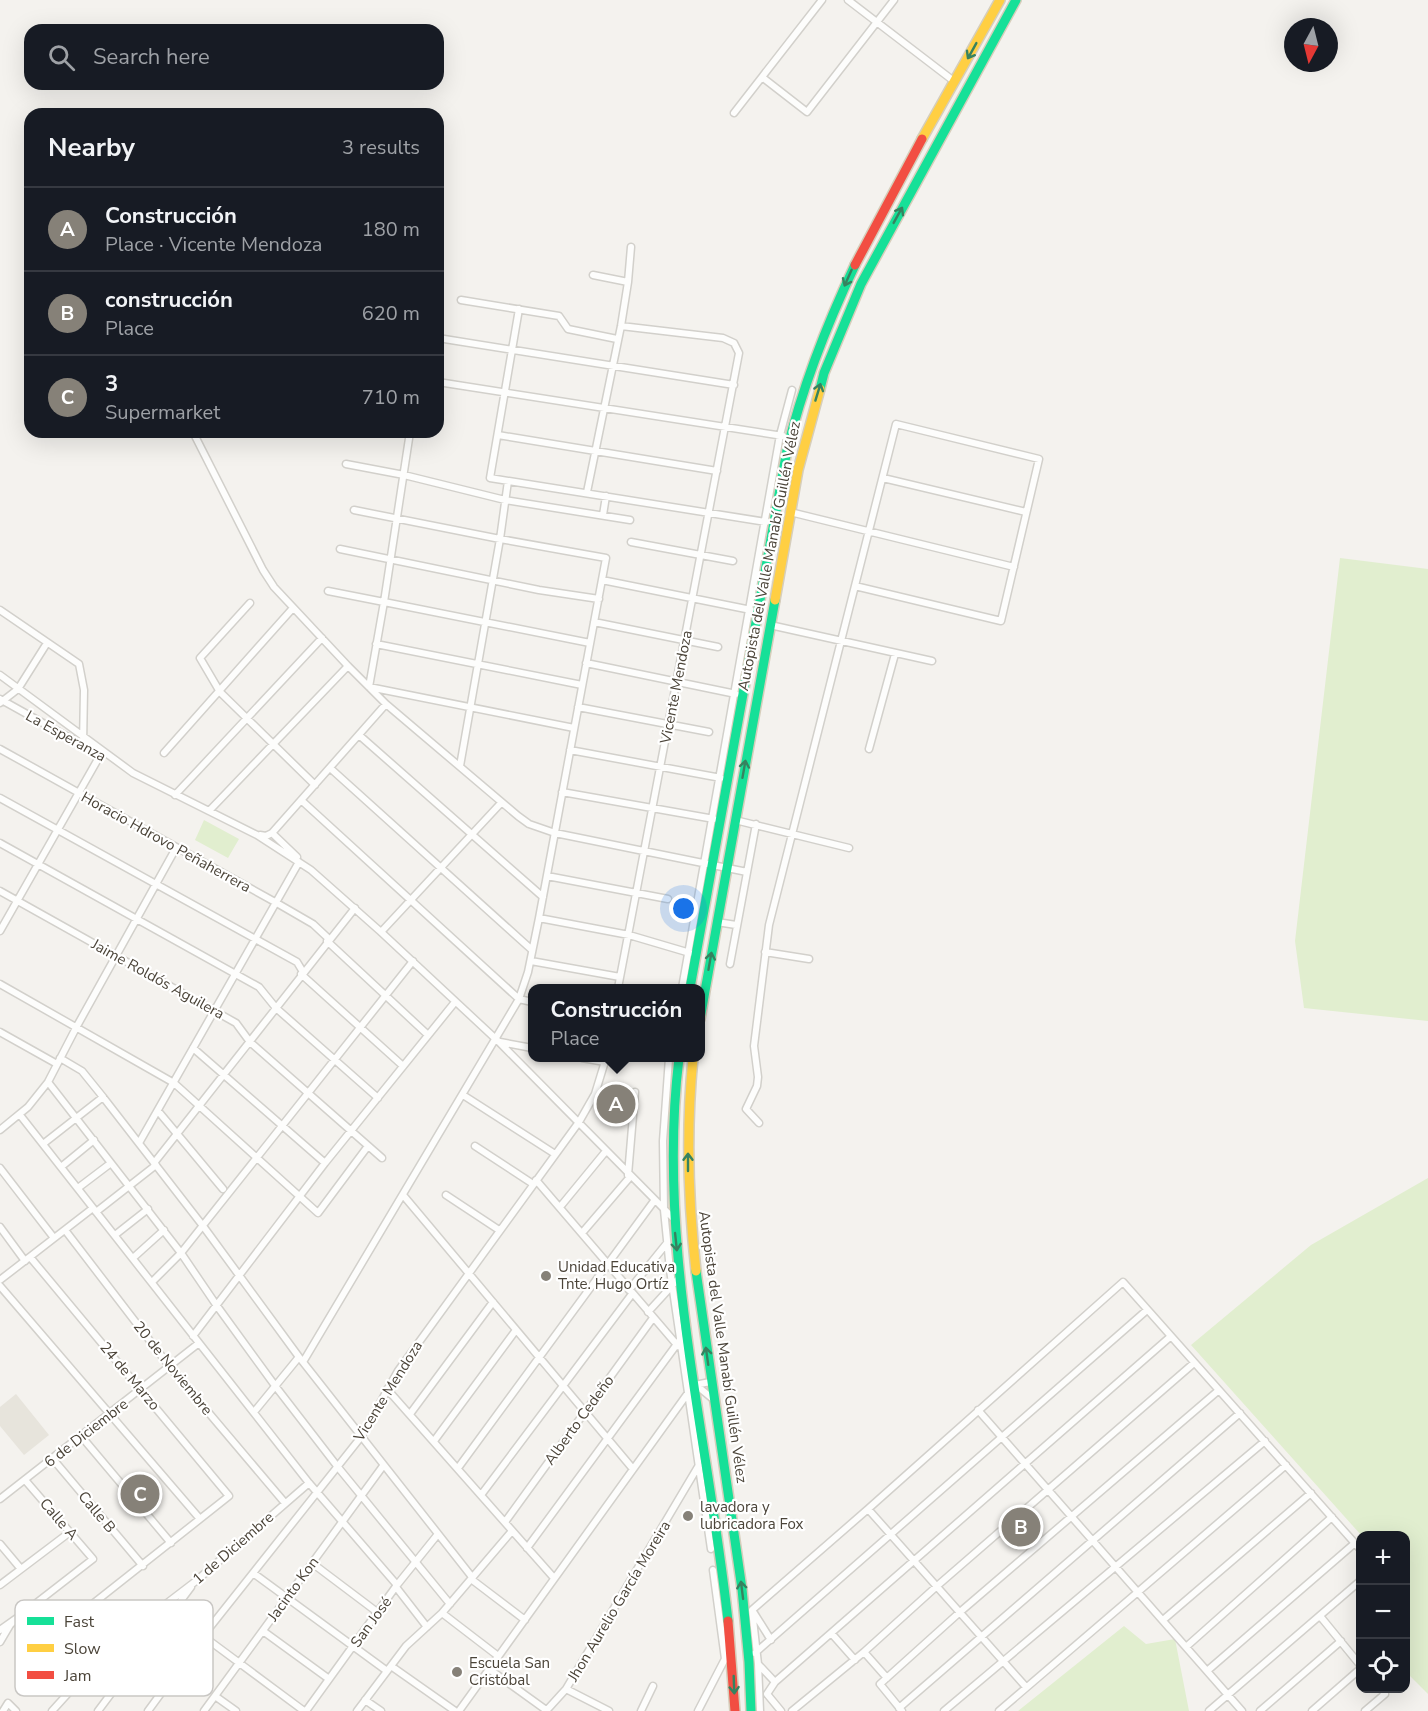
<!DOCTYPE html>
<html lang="en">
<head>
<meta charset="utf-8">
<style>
  body { margin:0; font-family:"Nunito Sans",sans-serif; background:#20242c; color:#f1f3f6 }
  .controls { position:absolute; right:18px; bottom:18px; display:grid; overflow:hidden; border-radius:12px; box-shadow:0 6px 24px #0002 }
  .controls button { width:54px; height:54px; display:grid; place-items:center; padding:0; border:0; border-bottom:2px solid #363941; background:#171b24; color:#f1f3f6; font:30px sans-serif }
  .compass { position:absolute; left:1284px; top:18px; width:54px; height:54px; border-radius:50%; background:#171b24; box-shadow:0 6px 24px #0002; rotate:187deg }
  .you { position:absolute; left:684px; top:909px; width:21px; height:21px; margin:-15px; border:4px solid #fff; border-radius:50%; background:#1a73e8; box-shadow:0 0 0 9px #1a73e833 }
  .badge { display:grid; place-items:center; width:39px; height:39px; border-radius:50%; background:#868178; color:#fff; font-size:20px; font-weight:700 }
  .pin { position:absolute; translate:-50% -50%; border:3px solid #fff; box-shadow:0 2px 6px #0006 }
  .popup { position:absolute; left:528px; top:984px; width:177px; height:78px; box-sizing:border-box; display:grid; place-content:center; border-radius:12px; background:#171b24; filter:drop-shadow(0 2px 4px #0005); font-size:20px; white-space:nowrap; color:#9ea1a6 }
  .popup b { font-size:22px; color:#f1f3f6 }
  .popup::after { content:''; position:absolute; left:50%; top:100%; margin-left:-12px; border:12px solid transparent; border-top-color:#171b24 }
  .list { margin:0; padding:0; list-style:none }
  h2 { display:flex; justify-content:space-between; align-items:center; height:78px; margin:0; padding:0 24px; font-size:26px }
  h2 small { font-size:20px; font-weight:400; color:#9ea1a6 }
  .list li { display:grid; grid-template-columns:39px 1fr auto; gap:18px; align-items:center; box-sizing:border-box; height:84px; padding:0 24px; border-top:2px solid #363941 }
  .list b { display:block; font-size:22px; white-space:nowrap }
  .list p { margin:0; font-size:20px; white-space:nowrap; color:#9ea1a6 }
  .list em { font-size:20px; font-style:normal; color:#9ea1a6 }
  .icon { flex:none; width:33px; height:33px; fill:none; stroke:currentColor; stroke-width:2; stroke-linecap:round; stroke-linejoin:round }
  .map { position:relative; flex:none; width:1428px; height:1711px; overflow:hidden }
  .search { position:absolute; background:#171b24; box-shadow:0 6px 24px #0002; left:24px; top:24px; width:420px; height:66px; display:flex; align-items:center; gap:15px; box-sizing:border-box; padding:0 21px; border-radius:18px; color:#9ea1a6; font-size:22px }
  .panel { position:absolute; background:#171b24; box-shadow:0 6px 24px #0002; left:24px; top:108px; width:420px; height:330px; border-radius:18px }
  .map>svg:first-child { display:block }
  .residential { fill:#e7e4dc }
  .green { fill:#e1eecf }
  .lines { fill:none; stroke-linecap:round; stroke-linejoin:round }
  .street-casing { stroke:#d2d0cb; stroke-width:9 }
  .fast-casing { stroke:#d6cebb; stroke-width:12 }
  .slow-casing { stroke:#d6cebb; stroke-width:12 }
  .jam-casing { stroke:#d6cebb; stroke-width:12 }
  .street { stroke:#fdfdfc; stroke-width:6 }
  .fast { stroke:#16e098; stroke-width:9 }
  .slow { stroke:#ffcf43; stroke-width:9 }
  .jam { stroke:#f24e42; stroke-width:9 }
  .oneway { stroke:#36825f }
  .poi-dot { fill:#868178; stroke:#fff; stroke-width:2 }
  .labels { text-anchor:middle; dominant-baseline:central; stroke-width:4.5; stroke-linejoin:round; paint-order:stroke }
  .street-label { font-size:15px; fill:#4b4439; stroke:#fff }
  .poi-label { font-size:15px; fill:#4b4439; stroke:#fff; text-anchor:start }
  .key { fill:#fff; stroke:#c9c7c4; stroke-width:1.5 }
  .key-label { font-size:16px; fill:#4b4439 }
</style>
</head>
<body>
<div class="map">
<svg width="1428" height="1711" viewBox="0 0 1428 1711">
  <rect width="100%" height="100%" fill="#f4f2ee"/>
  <path class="residential" d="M16,1394l33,41 -25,20 -24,-29v-19z"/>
  <path class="green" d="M1340,558l88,11v452l-124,-13 -9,-67z
    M204,820l35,19 -11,19 -33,-18z
    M1428,1178v516l-22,-22v-136l-45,-1 -170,-190 120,-100z
    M1124,1626l22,18 29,-5 14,72h-171z"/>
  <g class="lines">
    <g class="street-casing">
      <path id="street" d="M822,0l-60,77 45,35 87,-112
        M848,0l107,82
        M734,113l28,-36
        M593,275l35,7
        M461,300l98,16 9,13 49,10
        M519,309l-29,169 276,44
        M438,338l296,47
        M438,382l345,54
        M193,432l70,138 11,17 74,79 38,38 132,112 11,8 26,9 192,39
        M498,435l219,36
        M346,464l58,11 101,25 125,20
        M883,478l143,34
        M587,492l34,-166 7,-44 3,-35
        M790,512l224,55
        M603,515l3,-19
        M631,542l102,19
        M340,549l199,41 60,9
        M602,580l149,30
        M328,591l56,11 26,-170
        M250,603l-50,55 20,34 95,93
        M0,610l79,54 5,26 -1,55
        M594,622l124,25
        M770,625l162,36
        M376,644l206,41
        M586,663l150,31
        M0,675l133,98 124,62 54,35 70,62 118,110 175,177
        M0,699l102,57
        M0,703l18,-14 29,-46
        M578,707l131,25
        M574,728l-205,-41 15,-85 206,41
        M359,735l184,162
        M0,749l275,153 38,22 16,15
        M869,749l26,-95
        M570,750l151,28
        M164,753l129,-145
        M460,766l40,-227 8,-58
        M330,768l202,182
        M562,792l152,27
        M175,795l147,-157
        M0,798l297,164 6,10
        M301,800l218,199 13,3
        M209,811l139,-145
        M735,820l114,28
        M272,833l25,24
        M260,835l6,1 6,-3 114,-129
        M0,843l259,144 17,21 102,90
        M547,876l121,23
        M0,891l236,132 14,19 132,116
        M539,918l90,17 61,18
        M717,922l19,3
        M0,931l102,-179
        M381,932l120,-129
        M327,941l101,94
        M765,952l44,7
        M531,961l89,16
        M730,964l26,-140
        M301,974l102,92
        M0,984l174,99 144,130 50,-67
        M618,988l121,-635 -5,-10 -11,-5 -102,-12
        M682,988l98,-553 12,-45
        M0,1032l57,32
        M500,1042l32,6
        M193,1048l132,115
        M60,1058l22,13 21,26
        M582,1058l23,4
        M669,1058l-6,83 1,69 6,60 41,279
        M48,1082l133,171 36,53 59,81 61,79 113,138
        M463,1095l92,59
        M158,1111l65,78
        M20,1115l289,368 88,102
        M759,1123l-13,-14 11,-23 1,-9 -4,-31 15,-121 127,-501 143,35 -38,162 -146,-35
        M0,1130l28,-23 20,-25 29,-56 99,-178
        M139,1143l160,-281
        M43,1144l60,-47 100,129 96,131 173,220
        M475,1146l58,38
        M154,1163l201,-255
        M61,1167l33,-27
        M0,1168l54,70
        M628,1175l7,-83
        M536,1180l142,166
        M78,1188l33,-25
        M403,1195l230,274
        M446,1195l53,35
        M560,1207l46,-56
        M96,1212l60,-47
        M0,1227l25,34
        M65,1230l105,137 115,136
        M582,1233l48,-56
        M115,1235l33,-26
        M133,1258l31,-28
        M0,1280l93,-72
        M152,1282l29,-29 232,-292
        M0,1286l200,233
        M629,1290l38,-47
        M648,1312l32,-35
        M193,1336l132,-173 130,-161
        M303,1362l216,-363 9,-27 11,-54 67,-360 -106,-19 -146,-29
        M696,1385l17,14
        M387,1389l167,189
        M978,1410l264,301
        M254,1412l45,-55
        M410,1414l83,-112
        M81,1436l90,107
        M434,1441l82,-111
        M52,1458l91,108
        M458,1468l196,-267
        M481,1495l151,-201
        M0,1499l199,-156
        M868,1509l158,178
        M505,1522l148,-204
        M0,1544l21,25
        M527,1548l153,-208
        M312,1563l65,49
        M713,1570l12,89
        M253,1573l134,98
        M471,1579l54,41
        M0,1585l70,-53
        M396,1587l31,40
        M442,1613l56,43
        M754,1613l17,27
        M1320,1616l40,49
        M1163,1620l148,-127
        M0,1630l17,-12 25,26 187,-148 -199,-239
        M263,1631l66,48
        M832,1634l23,26
        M203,1636l101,75
        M0,1642l10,-17 7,-7 76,-59 -68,-79
        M1186,1647l146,-130
        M864,1652l23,26
        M755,1653l392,-343
        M758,1664l2,47
        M391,1666l64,45
        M489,1669l57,41
        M1207,1671l148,-128
        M775,1682l-17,-18 -6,-54 116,-101 255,-227 237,267
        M566,1689l43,22
        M215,1696l21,15
        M365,1700l16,11
        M899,1708l341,-295
        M3,1711l5,-8 8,8
        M52,1711l59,-65 85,-65 113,-98
        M98,1711l93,-124
        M148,1711l55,-75 158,-199 37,-66 181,-249 16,-28 11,-36
        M204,1711l179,-245
        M306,1711l91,-126 41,-51
        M357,1711l49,-65 36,-33 70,-82
        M459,1711l229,-318 7,-8 15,-3
        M546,1711l20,-22 133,-224
        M641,1711l12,-25
        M698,1711l29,-56
        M781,1711l-14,-17 8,-12 395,-345
        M792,1711l72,-59 73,-66 257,-223
        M902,1711l-22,-27 80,-72 259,-222
        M944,1711l321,-270
        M999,1711l287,-246
        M1209,1711l151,-130
        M1260,1711l81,-70
        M1312,1711l48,-42
        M1365,1711l20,-17 -5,-6"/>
    </g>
    <g class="fast-casing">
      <path id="fast" d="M820,389l4,-16 37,-89 155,-284
        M690,988l97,-538c16,-65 40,-126 68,-185
        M700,1019l75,-419
        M679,1058c-23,186 29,378 49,563
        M696,1271l46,318 7,73 2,49"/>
    </g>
    <g class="slow-casing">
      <path id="slow" d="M922,139l78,-139
        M775,600l23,-130 22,-81
        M693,1058c-7,71 -5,142 3,213"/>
    </g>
    <g class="jam-casing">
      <path id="jam" d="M855,265l67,-126
        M728,1621l7,90"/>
    </g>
    <use href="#street" class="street"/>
    <use href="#fast" class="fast"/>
    <use href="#slow" class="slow"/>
    <use href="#jam" class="jam"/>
  </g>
  <defs><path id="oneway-shaft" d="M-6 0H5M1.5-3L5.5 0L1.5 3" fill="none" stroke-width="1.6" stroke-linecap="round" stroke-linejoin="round" transform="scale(1.5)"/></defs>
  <g class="oneway">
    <use href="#oneway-shaft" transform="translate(972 51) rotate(119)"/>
    <use href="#oneway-shaft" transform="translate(898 215) rotate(-61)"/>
    <use href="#oneway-shaft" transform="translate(848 278) rotate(114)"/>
    <use href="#oneway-shaft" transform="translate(818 392) rotate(-73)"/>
    <use href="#oneway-shaft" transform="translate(744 769) rotate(-80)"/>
    <use href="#oneway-shaft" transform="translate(710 961) rotate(-80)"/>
    <use href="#oneway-shaft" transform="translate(688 1162) rotate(-90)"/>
    <use href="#oneway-shaft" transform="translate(676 1242) rotate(84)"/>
    <use href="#oneway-shaft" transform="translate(707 1356) rotate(-98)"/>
    <use href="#oneway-shaft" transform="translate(742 1590) rotate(-97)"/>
    <use href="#oneway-shaft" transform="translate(734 1685) rotate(88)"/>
  </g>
  <g class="poi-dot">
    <circle cx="546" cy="1276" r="6"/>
    <circle cx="688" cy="1516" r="6"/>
    <circle cx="457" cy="1672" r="6"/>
  </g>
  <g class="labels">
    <g class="street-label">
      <text transform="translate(769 556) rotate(-79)">Autopista del Valle Manabí Guillén Vélez</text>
      <text transform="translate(676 687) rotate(-79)">Vicente Mendoza</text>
      <text transform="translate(66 736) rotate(29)">La Esperanza</text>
      <text transform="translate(166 842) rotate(29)">Horacio Hdrovo Peñaherrera</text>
      <text transform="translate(158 979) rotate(29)">Jaime Roldós Aguilera</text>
      <text transform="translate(723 1347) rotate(82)">Autopista del Valle Manabí Guillén Vélez</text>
      <text transform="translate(173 1368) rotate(51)">20 de Noviembre</text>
      <text transform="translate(130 1376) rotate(50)">24 de Marzo</text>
      <text transform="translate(388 1391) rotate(-58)">Vicente Mendoza</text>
      <text transform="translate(579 1420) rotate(-54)">Alberto Cedeño</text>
      <text transform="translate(86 1433) rotate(-38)">6 de Diciembre</text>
      <text transform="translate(97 1512) rotate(50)">Calle B</text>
      <text transform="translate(59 1519) rotate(49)">Calle A</text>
      <text transform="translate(233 1548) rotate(-41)">1 de Diciembre</text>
      <text transform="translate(293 1589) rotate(-54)">Jacinto Kon</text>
      <text transform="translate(619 1601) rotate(-59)">Jhon Aurelio García Moreira</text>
      <text transform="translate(371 1622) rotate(-54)">San José</text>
    </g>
    <g class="poi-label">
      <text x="558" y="1267">Unidad Educativa<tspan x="558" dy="17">Tnte. Hugo Ortíz</tspan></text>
      <text x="700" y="1507">lavadora y<tspan x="700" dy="17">lubricadora Fox</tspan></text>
      <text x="469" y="1663">Escuela San<tspan x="469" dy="17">Cristóbal</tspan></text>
    </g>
  </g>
  <rect x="15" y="1600" width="198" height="96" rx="9" class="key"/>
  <rect x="27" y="1617" width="27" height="8" fill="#16e098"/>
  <rect x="27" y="1644" width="27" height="8" fill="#ffcf43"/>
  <rect x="27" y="1671" width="27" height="8" fill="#f24e42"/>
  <g class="key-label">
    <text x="64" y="1627">Fast</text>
    <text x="64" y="1654">Slow</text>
    <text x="64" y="1681">Jam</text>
  </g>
</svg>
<div class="controls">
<button>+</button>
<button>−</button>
<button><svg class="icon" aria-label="locate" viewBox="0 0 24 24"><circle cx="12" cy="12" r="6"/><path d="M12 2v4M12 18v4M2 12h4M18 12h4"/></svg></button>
</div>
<svg class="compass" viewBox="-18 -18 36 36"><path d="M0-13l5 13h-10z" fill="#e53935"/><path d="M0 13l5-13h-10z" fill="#9ea1a6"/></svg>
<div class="you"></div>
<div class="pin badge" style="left:616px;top:1104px">A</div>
<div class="popup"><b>Construcción</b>Place</div>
<div class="pin badge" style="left:1021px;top:1527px">B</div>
<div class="pin badge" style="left:140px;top:1494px">C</div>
<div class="search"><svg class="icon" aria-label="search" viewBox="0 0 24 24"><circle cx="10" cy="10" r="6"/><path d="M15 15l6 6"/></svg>Search here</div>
<section class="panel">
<h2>Nearby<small>3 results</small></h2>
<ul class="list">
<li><span class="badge">A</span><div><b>Construcción</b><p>Place · Vicente Mendoza</p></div><em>180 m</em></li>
<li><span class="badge">B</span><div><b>construcción</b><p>Place</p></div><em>620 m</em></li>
<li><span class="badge">C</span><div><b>3</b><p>Supermarket</p></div><em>710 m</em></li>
</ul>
</section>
</div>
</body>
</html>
